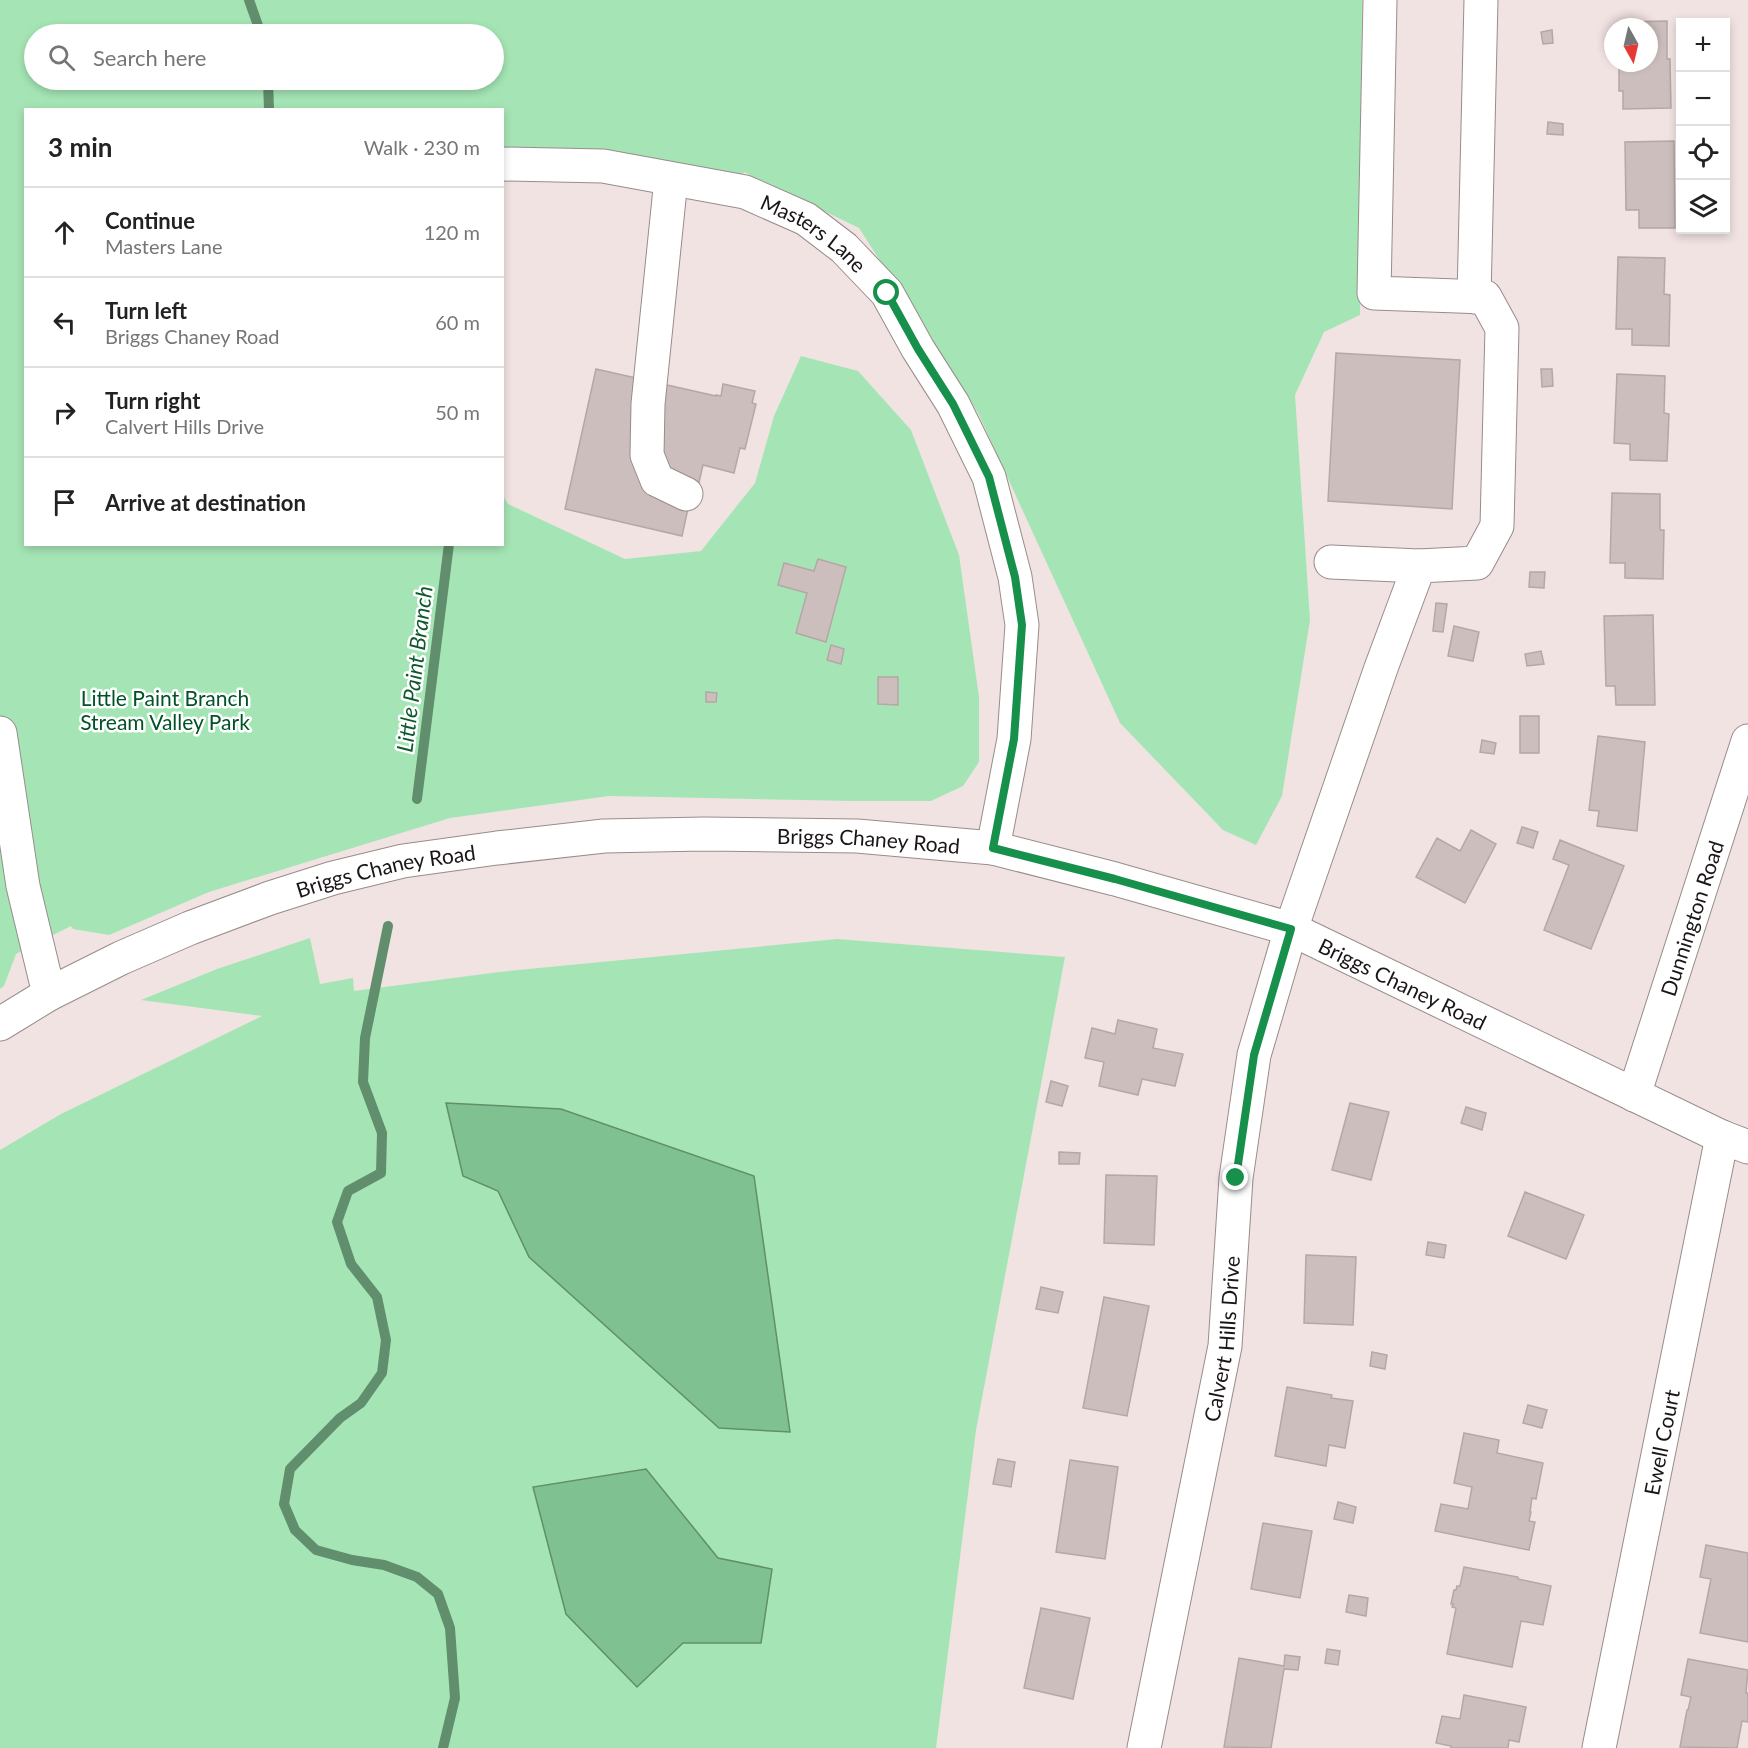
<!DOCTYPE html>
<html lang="en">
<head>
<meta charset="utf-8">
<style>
  body { margin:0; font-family:Lato,sans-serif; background:#f2f2f2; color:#222 }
  .controls { position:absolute; right:18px; top:18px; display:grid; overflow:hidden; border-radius:0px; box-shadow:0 3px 9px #0003 }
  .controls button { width:54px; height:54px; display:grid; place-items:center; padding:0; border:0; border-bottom:2px solid #e0e0e0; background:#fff; color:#222; font:30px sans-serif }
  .compass { position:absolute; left:1604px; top:18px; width:54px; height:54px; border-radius:50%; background:#fff; box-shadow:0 3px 9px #0003; rotate:172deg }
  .stop { position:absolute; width:18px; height:18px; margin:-14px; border:4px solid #17904c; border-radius:50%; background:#fff }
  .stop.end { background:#17904c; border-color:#fff; box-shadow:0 2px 6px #0008 }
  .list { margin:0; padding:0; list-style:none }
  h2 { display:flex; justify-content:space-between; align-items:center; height:78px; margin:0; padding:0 24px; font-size:26px }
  h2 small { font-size:20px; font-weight:400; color:#767676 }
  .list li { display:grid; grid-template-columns:39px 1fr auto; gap:18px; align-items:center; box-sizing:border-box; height:90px; padding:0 24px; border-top:2px solid #e0e0e0 }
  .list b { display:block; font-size:22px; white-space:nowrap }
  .list p { margin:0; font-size:20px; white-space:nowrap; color:#767676 }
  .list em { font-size:20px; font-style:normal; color:#767676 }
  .icon { flex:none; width:33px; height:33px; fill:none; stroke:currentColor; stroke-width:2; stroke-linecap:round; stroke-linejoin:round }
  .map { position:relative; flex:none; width:1748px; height:1748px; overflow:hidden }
  .search { position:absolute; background:#fff; box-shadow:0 3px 9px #0003; left:24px; top:24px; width:480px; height:66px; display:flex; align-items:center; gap:15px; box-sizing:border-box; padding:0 21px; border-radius:33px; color:#767676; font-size:22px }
  .panel { position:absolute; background:#fff; box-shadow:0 3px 9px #0003; left:24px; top:108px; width:480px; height:438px; border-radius:0px }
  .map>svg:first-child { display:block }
  .green { fill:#a5e5b5; fill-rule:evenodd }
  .water { fill:#7fc191; stroke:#618e6c; stroke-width:1.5 }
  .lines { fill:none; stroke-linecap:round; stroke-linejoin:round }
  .stream { stroke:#618e6c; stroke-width:10 }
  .building { fill:#ccbebd; stroke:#b4a7a6; stroke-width:1.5 }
  .minor-casing { stroke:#988c8b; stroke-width:35 }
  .major-casing { stroke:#988c8b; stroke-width:35 }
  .minor { stroke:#fff; stroke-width:33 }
  .major { stroke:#fff; stroke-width:33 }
  .route { stroke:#17904c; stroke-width:8 }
  .labels { text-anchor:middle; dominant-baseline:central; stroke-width:5; stroke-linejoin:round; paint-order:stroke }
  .street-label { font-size:21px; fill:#1b1616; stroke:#fff }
  .park-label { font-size:21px; fill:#015227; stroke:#fff }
  .water-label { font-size:22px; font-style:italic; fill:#0d592d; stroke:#fff }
</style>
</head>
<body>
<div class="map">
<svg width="1748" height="1748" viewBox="0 0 1748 1748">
  <rect width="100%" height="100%" fill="#f1e3e2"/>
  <path class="green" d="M0,0h1362l-2,315 -36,17 -29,63 15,225 -28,176 -26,49 -33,-15 -103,-107 -142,-310 -119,-185 -115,-56 -5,9 -236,-20 -1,-51h-476v434h476l1,-48 5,8 117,55 76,-8 54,-68 19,-67 27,-60 57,15 53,59 48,125 20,142v65l-16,24 -32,15h-79l-243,-5 -159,22 -241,74 -100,43 -36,-6 -2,-3 -55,28 -12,32 -4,3zM34,34h460v46h-460z
    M310,938l10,46 33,-6 1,13 145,-19 338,-33 228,18 -89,473 -40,318h-936v-598l61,-36 201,-98 -121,-16 76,-31z"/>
  <path class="water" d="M446,1103l115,6 193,67 36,256 -71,-4 -190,-171 -31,-66 -35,-15z
    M646,1469l72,89 54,11 -11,74h-78l-46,44 -71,-73 -33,-127z"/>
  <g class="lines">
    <path class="stream" d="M249,0l12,34
      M268,80l1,30
      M417,799l32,-255
      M388,926l-23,112 -2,44 19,51 -1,40 -33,18 -11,31 14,42 26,33 9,43 -4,33 -21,30 -21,15 -50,51 -6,35 11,26 21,20 36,10 32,5 33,12 21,17 12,34 5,70 -12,50"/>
  </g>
  <path class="building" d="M1667,21v38h3l1,49 -48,1v-18h-4v-28h30v-36h-31v-5z
    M1552,30l1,13 -10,1 -2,-12z
    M1548,122l15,2v11l-16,-1z
    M1674,141l1,87h-36v-18h-13l-1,-68z
    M1618,257l47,1 -1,36 6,1 -1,51 -37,-1v-16h-16z
    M1336,353l124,7 -8,149 -124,-8z
    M596,369l120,27v-1l5,1 2,-12 32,7 -3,12 4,1 -11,45 -5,-1 -6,25 -31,-8 -6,26 -5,-1 -10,46 -117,-27z
    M1541,369h11l1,17 -11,1z
    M1617,374l48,2 -1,37 5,1 -2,47 -37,-1v-16l-16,-1z
    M1612,493l48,1v36h4l-1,49 -38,-1v-15h-15z
    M818,559l28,8 -20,75 -30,-9 11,-40 -29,-8 6,-22 30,8z
    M1530,572h15l-1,16 -15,-1z
    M1436,603l11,1 -4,28 -10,-1z
    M1653,615l2,90h-39l-1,-19h-9l-2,-70z
    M1454,626l25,6 -6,29 -25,-5z
    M831,645l13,4 -3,15 -14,-4z
    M1541,651l3,13 -17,2 -2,-12z
    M878,677h20v28l-20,-1z
    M706,692l11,1 -1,9h-10z
    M1520,716h19v37h-19z
    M1598,736l47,6 -8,89 -40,-5 2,-15 -10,-1z
    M1482,740l14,3 -2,11 -14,-2z
    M1522,827l16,5 -5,16 -16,-5z
    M1471,830l25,14 -31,59 -49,-26 21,-39 23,13z
    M1560,840l64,26 -33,83 -47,-19 25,-65 -16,-6z
    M1118,1020l39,9 -4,19 30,6 -8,32 -33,-7 -4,16 -39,-9 5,-24 -19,-4 7,-30 23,6z
    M1051,1081l17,5 -6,20 -16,-4z
    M1350,1103l39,9 -18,68 -39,-10z
    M1466,1107l20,6 -4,17 -21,-7z
    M1059,1152l21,1 -1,11h-20z
    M1106,1175l51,1 -3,69 -50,-2z
    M1525,1192l59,23 -18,44 -58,-23z
    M1428,1242l18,3 -2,13 -18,-3z
    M1306,1255l50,2 -3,68 -49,-2z
    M1041,1287l22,5 -5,21 -22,-4z
    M1104,1297l45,9 -22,110 -44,-8z
    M1372,1352l15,3 -2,14 -15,-3z
    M1287,1387l45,8 -1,3 22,3 -8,47 -16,-3 -3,21 -51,-10z
    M1528,1405l19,5 -5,18 -19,-5z
    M1464,1433l35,7 -2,13 46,10 -7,36 -4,-1 -2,14h1l-2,9 6,1 -6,28 -94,-19 6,-27 27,5 4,-22 -18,-4z
    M998,1459l17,3 -4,25 -18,-3z
    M1070,1460l48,7 -13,92 -49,-7z
    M1338,1502l18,5 -3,16 -19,-4z
    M1263,1523l49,8 -12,67 -49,-9z
    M1706,1545l42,8v89l-48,-9 11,-54 -11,-2z
    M1464,1567l54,10v2l33,7 -8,39 -22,-4 -9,46 -65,-13 9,-46 -4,-1 1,-3h-2l3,-14h2l1,-4h3z
    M1349,1595l19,3 -2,18 -20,-4z
    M1041,1608l49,10 -17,81 -49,-11z
    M1327,1649l13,2 -2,14 -13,-2z
    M1285,1655l15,2 -2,13 -14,-1 -13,79 -47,-1 15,-89 45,8z
    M1688,1659l60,11 -2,23h2v29l-6,-1 -5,27 -57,-1 7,-37h1l3,-13 -10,-2z
    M1464,1695l62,12 -7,35 -10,-2 -1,8h-57v-2l-15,-3 6,-27 18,3z"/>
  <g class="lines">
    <g class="minor-casing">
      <g id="minor">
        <path id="s1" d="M502,164l101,2 142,26 61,27 38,29 43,45 31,56 35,55 36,73 26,100 7,48 -8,114 -21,109"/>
        <path d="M671,179l-23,225 -1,51 10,25 29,14"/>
        <path d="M1474,297l7,-297"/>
        <path d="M1331,562l88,4"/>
        <path d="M0,733l23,153 26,108"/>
        <path id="s2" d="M1634,1095l114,-354"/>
        <path id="s3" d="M1144,1748l81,-402 11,-168 18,-123 37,-126 90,-261 38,-102 58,-3 20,-37 5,-198 -17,-31 -111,-4 6,-293"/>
        <path id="s4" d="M1599,1748l123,-611"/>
      </g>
    </g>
    <g class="major-casing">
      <g id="major">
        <path id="s5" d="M0,1024l49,-30 72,-36 69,-30 80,-30 63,-20 70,-17 94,-13 107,-12 100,-2 153,2 136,12 122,31 176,50 431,208 26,10"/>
      </g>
    </g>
    <use href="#minor" class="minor"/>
    <use href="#major" class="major"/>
  </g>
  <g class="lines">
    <path class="route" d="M887,293l31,56 35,55 36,73 26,100 7,48 -8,114 -21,109 122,31 176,50 -37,126 -18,123"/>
  </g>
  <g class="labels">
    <g class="street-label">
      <text stroke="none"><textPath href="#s1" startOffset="326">Masters Lane</textPath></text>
      <text stroke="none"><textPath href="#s5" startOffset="904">Briggs Chaney Road</textPath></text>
      <text stroke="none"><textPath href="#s5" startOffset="418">Briggs Chaney Road</textPath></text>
      <text stroke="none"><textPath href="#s2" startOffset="186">Dunnington Road</textPath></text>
      <text stroke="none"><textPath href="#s5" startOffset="1462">Briggs Chaney Road</textPath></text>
      <text stroke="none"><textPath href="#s3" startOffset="417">Calvert Hills Drive</textPath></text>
      <text stroke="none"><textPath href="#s4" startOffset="312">Ewell Court</textPath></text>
    </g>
    <g class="park-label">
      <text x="165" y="697">Little Paint Branch<tspan x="165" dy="24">Stream Valley Park</tspan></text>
    </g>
    <g class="water-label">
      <text transform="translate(414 669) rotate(-83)">Little Paint Branch</text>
    </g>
  </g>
</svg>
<div class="controls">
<button>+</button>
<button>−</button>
<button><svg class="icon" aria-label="locate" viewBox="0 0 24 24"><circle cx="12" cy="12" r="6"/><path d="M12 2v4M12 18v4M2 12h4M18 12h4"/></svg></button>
<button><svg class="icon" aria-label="layers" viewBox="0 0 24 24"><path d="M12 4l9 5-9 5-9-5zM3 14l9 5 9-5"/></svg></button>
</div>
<svg class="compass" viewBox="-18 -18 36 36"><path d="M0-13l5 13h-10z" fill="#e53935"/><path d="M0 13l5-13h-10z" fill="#767676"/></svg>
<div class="stop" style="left:887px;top:293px"></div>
<div class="stop end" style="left:1236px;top:1178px"></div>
<div class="search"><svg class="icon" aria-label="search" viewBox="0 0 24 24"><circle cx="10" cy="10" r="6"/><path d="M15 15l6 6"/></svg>Search here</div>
<section class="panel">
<h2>3 min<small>Walk · 230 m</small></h2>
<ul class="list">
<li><svg class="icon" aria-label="ahead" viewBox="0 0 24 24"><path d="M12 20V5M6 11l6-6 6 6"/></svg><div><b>Continue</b><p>Masters Lane</p></div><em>120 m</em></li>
<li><svg class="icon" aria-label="left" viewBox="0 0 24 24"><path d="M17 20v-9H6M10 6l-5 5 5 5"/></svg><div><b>Turn left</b><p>Briggs Chaney Road</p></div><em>60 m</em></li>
<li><svg class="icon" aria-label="right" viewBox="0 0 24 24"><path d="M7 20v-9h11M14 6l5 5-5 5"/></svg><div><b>Turn right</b><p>Calvert Hills Drive</p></div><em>50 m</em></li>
<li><svg class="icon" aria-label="arrive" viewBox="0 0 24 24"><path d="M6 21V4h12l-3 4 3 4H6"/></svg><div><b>Arrive at destination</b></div></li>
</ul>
</section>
</div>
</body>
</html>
